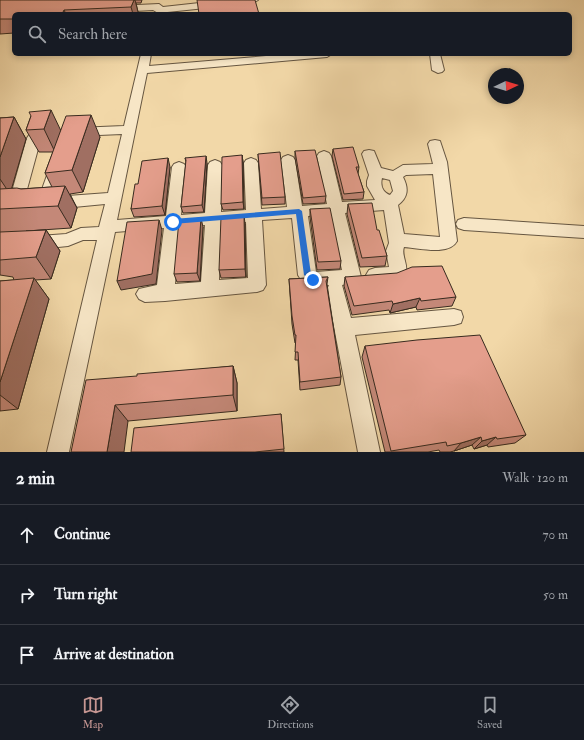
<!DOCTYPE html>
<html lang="en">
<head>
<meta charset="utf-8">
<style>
  body { margin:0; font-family:"IM FELL Double Pica",serif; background:#20242c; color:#f1f3f6 }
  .compass { position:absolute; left:488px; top:68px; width:36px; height:36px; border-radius:50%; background:#171b24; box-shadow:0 2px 6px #0003; rotate:86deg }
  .stop { position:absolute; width:12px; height:12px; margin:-9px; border:3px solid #1a73e8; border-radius:50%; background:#fff }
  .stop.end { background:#1a73e8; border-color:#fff; box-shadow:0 1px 4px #0008 }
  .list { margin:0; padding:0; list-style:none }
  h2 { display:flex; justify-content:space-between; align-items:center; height:52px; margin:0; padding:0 16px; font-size:17px }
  h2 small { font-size:13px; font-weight:400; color:#9ea1a6 }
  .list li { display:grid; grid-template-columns:26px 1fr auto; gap:12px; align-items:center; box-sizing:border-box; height:60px; padding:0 16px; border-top:1px solid #363941 }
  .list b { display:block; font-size:15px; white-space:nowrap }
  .list em { font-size:13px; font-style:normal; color:#9ea1a6 }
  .icon { flex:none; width:22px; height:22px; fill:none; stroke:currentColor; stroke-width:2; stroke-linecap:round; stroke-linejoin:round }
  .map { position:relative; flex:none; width:584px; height:452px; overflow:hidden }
  .search { position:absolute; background:#171b24; box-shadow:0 2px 6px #0003; left:12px; right:12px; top:12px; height:44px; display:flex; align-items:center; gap:10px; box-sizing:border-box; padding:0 14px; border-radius:6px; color:#9ea1a6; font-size:15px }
  .sheet { height:232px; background:#171b24 }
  nav { display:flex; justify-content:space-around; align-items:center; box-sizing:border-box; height:56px; border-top:1px solid #363941; background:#171b24; font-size:11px; color:#9ea1a6 }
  nav a { display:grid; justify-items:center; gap:2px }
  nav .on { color:#c59692 }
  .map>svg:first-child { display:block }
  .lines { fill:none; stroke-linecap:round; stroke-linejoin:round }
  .minor-casing { stroke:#665641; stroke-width:2 }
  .minor { fill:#f7e6c6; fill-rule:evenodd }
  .wall { fill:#c48878; stroke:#382b1f }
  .shaded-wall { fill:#a06f62; stroke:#382b1f }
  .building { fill:#e49e8c; stroke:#382b1f }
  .route { fill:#1a73e8 }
</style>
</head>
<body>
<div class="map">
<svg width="584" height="452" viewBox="0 0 584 452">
  <rect width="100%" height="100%" fill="#f2d8a8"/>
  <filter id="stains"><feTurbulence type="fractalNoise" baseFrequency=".005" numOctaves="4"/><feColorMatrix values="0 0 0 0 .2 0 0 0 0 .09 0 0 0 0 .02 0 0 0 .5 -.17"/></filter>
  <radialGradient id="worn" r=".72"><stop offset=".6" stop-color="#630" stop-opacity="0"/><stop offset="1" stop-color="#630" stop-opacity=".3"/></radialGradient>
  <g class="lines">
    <g class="minor-casing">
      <path id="minor" d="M227,0h31l-5,3 -95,10 -5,-3 -37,2 -5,-3 5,-3 43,-2 4,3z
        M141,54h10l-2,12 141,-12h42l-5,3 -180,16 -30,147 49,-4 6,-49 2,-3 5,-2 5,2 2,3 -5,48 24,-2 3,-48 2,-3 5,-2 5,2 2,3 -1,47 25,-2 -2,-47 2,-3 5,-2 5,2 2,3 3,46 26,-2 -6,-47 2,-3 5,-2 5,2 2,3 7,46 25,-2 -10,-48 2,-3 5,-2 5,2 2,3 11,46 33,-2 -8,-14v-5l2,-6 -7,-21 2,-3 5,-1 5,1 7,17 12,3 10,-6 30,-1 -5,-20 2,-3 5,-1 5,1 7,21 10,79c-8,15 -38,7 -53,6 -3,8 4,17 2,25 -3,13 -28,11 -37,8l-3,-5 3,-5 6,-2 14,-1 -3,-16 3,-8 -5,-33 -39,3 16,64 -3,5 -16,3 9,33 103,-9 7,2 2,6 -2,6 -7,2 -99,10 25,117h-22l-31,-162 2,-5c-12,1 -24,3 -31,-10l-6,-57 -30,2 4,65 -3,5 -6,2 -92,9 -20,1 -6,-3 -3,-5 3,-5 18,-4 7,-57 -49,4 -46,220h-22l50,-212h-14l-15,6 -68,7v-14l66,-5 15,-6 18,-1 6,-23 -52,5 -5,-2 -2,-5 -46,4v-10l11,-1 16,-57 2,-3 5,-1 5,1 2,3 -15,55 15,-1 10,-28 2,-3 5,-2 5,2 2,3 -11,33 54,-4 14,-59 -46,2 -5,-1 -2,-3 2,-3 5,-1 48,-2zM433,174l7,63 -36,-3 -6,-29c10,-8 11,-16 5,-28l3,-2zM382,178l8,2 3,11 -3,4c-7,-3 -10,-9 -8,-17zM330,215l12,55 -26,2 -8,-56zM246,222l2,56 -29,2 2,-56zM205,225l-4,57 -26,2 5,-57z
        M430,54h10l4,16 -2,2 -4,1 -6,-3z
        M464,218l120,8v12l-120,-8 -6,-2 -2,-4 2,-4z"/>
    </g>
    <use href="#minor" class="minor"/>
  </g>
  <path class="wall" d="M0,0h142l-1,3h-5l2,9 -1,2h-123v19l-14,1z
    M31,116l30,14 39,7 -17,55 -13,2 7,14 -6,20 -45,3 20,-1 14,21 -9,28 -16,1 14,19 -31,110 -18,2v-130l14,-1 -1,-3 -13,-2v-157l14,-1 12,22 -15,49 10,1 31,-2 -7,-14 8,-21h-14l-13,-22z
    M333,149l26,18 -1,7 6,18 -1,7 -20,1 -11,-44z
    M295,151l31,45 -1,7 -22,1 -8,-46z
    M258,154l27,43v7l-23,1z
    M242,155l1,7 1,47 -21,1 -2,-6z
    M185,158l22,5 -3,49 -21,1 -2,-6 5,-45z
    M170,167l-5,48 -31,2 -3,-8 7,-25z
    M348,204l29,26 10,26 -2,10 -25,1 -13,-53z
    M310,209l31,52 -1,8 -23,1 -7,-53z
    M245,224l1,53 -25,1 -2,-8z
    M203,227l-3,54 -23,1 -3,-8z
    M328,277l-1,7 14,93 -1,8 -40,5 -2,-30h-3l1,-17h-1l-3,-19 -3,-45z
    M345,277l111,20 -4,9 -35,4 -1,-3 -26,6 -1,-3 -37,5 -8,-29z
    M365,346l161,89 -11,8 -27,4 -1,-2 -13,4 -2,-4 -18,6 -4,1h-10l-1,-2 -11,2h-43l-23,-95z
    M233,366l4,17v28l-109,10 -57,31 66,-76z
    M281,414l3,38h-153z"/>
  <path class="shaded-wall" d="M134,0h1l3,12 -1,2h-4l-2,-7z
    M64,10l2,4h-4z
    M51,110l11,23 -7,19 -11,-23z
    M91,115l9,22 -17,55 -11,-22z
    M14,117l12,22 -16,55 -10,-15v-22z
    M242,155l1,7 1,47 -1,-7z
    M206,156l1,7 -3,49 -2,-7z
    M168,158l2,9 -5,48 -3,-9z
    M65,186l12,22 -6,20 -13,-22z
    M244,215l1,9 1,53 -1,-8z
    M201,218l2,9 -3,54 -3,-8z
    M159,220l3,10 -6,54 -35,6 -4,-9z
    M46,230l14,21 -9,28 -15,-22z
    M34,278l15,21 -31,110 -18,-14v-13z
    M420,298l-4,9 -26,6 3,-9z
    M233,366l4,17v28l-4,-16z
    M115,405l13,16 -4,31h-17z
    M481,437l-9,8 -18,6 7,-8z
    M496,437l-9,8 -13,4 8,-8z"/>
  <path class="building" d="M0,0h134l-3,7 -67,3 -2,4h-48v5h-14z
    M197,0h58l4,14h-60z
    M51,110l-7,19 -18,1 5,-14 -2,-4z
    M91,115l-19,55 -27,3 21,-57z
    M14,117l-14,40v-39z
    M353,147l6,20h-3l8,25 -20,2 -11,-45z
    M315,150l11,46 -23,2 -8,-47z
    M280,152l5,45 -23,1 -4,-44z
    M242,155l1,47 -22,2 1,-47z
    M206,156l-4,49 -21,2 5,-47 -1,-2z
    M168,158l-6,48 -31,3 4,-25h3l4,-23z
    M65,186l-7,20 -58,3v-20l17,-1 4,1z
    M372,203l5,27h2l8,26 -25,2 -14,-54z
    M330,208l11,53 -23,1 -8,-53z
    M244,215l1,54 -26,1 2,-53z
    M201,218l-4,55 -23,1 5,-54z
    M159,220l-7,54 -35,7 10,-59z
    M46,230l-10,27 -36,3v-28z
    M442,266l14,31 -35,4 -1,-3 -27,6 -1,-3 -38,5 -9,-29 52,-4 15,-6z
    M328,277l-2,4 15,96 -41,5 -2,-30h-3l1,-17h-1l-3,-19 -3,-37z
    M34,278l-34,104v-101z
    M480,335l46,100 -29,4 -1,-2 -14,4 -1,-4 -20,6 -14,3 -1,-4 -55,9 -26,-105 52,-6z
    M233,366v29l-118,10 -8,47h-36l15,-72 51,-4v-2z
    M281,414l3,35 -29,3h-124l3,-24z"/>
  <path class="route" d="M299,209l3,2 9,63 6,6 -4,2 -9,-7 -8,-61 -123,10 -3,-2 3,-3z"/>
  <rect width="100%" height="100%" filter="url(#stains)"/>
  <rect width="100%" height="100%" fill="url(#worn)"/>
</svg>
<svg class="compass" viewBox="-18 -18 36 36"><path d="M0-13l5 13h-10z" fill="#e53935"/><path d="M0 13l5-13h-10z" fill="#9ea1a6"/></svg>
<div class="stop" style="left:173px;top:222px"></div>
<div class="stop end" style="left:313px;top:280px"></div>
<div class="search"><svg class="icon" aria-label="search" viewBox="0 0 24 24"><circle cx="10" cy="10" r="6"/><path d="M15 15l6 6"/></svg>Search here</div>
</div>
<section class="sheet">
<h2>2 min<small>Walk · 120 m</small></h2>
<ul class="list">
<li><svg class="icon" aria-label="ahead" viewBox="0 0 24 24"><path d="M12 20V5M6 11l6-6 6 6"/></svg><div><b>Continue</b></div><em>70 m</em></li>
<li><svg class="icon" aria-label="right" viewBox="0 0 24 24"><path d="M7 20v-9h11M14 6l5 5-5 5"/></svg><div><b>Turn right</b></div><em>50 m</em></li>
<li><svg class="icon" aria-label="arrive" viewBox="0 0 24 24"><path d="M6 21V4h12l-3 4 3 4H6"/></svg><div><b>Arrive at destination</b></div></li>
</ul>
</section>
<nav>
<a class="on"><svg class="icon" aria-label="map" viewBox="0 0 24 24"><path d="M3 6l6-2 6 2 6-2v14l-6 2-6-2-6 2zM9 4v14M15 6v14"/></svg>Map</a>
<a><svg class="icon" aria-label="directions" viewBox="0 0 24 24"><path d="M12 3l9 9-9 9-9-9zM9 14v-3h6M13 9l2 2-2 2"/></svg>Directions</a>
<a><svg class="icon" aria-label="saved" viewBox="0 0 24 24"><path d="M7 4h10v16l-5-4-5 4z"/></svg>Saved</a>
</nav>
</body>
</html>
